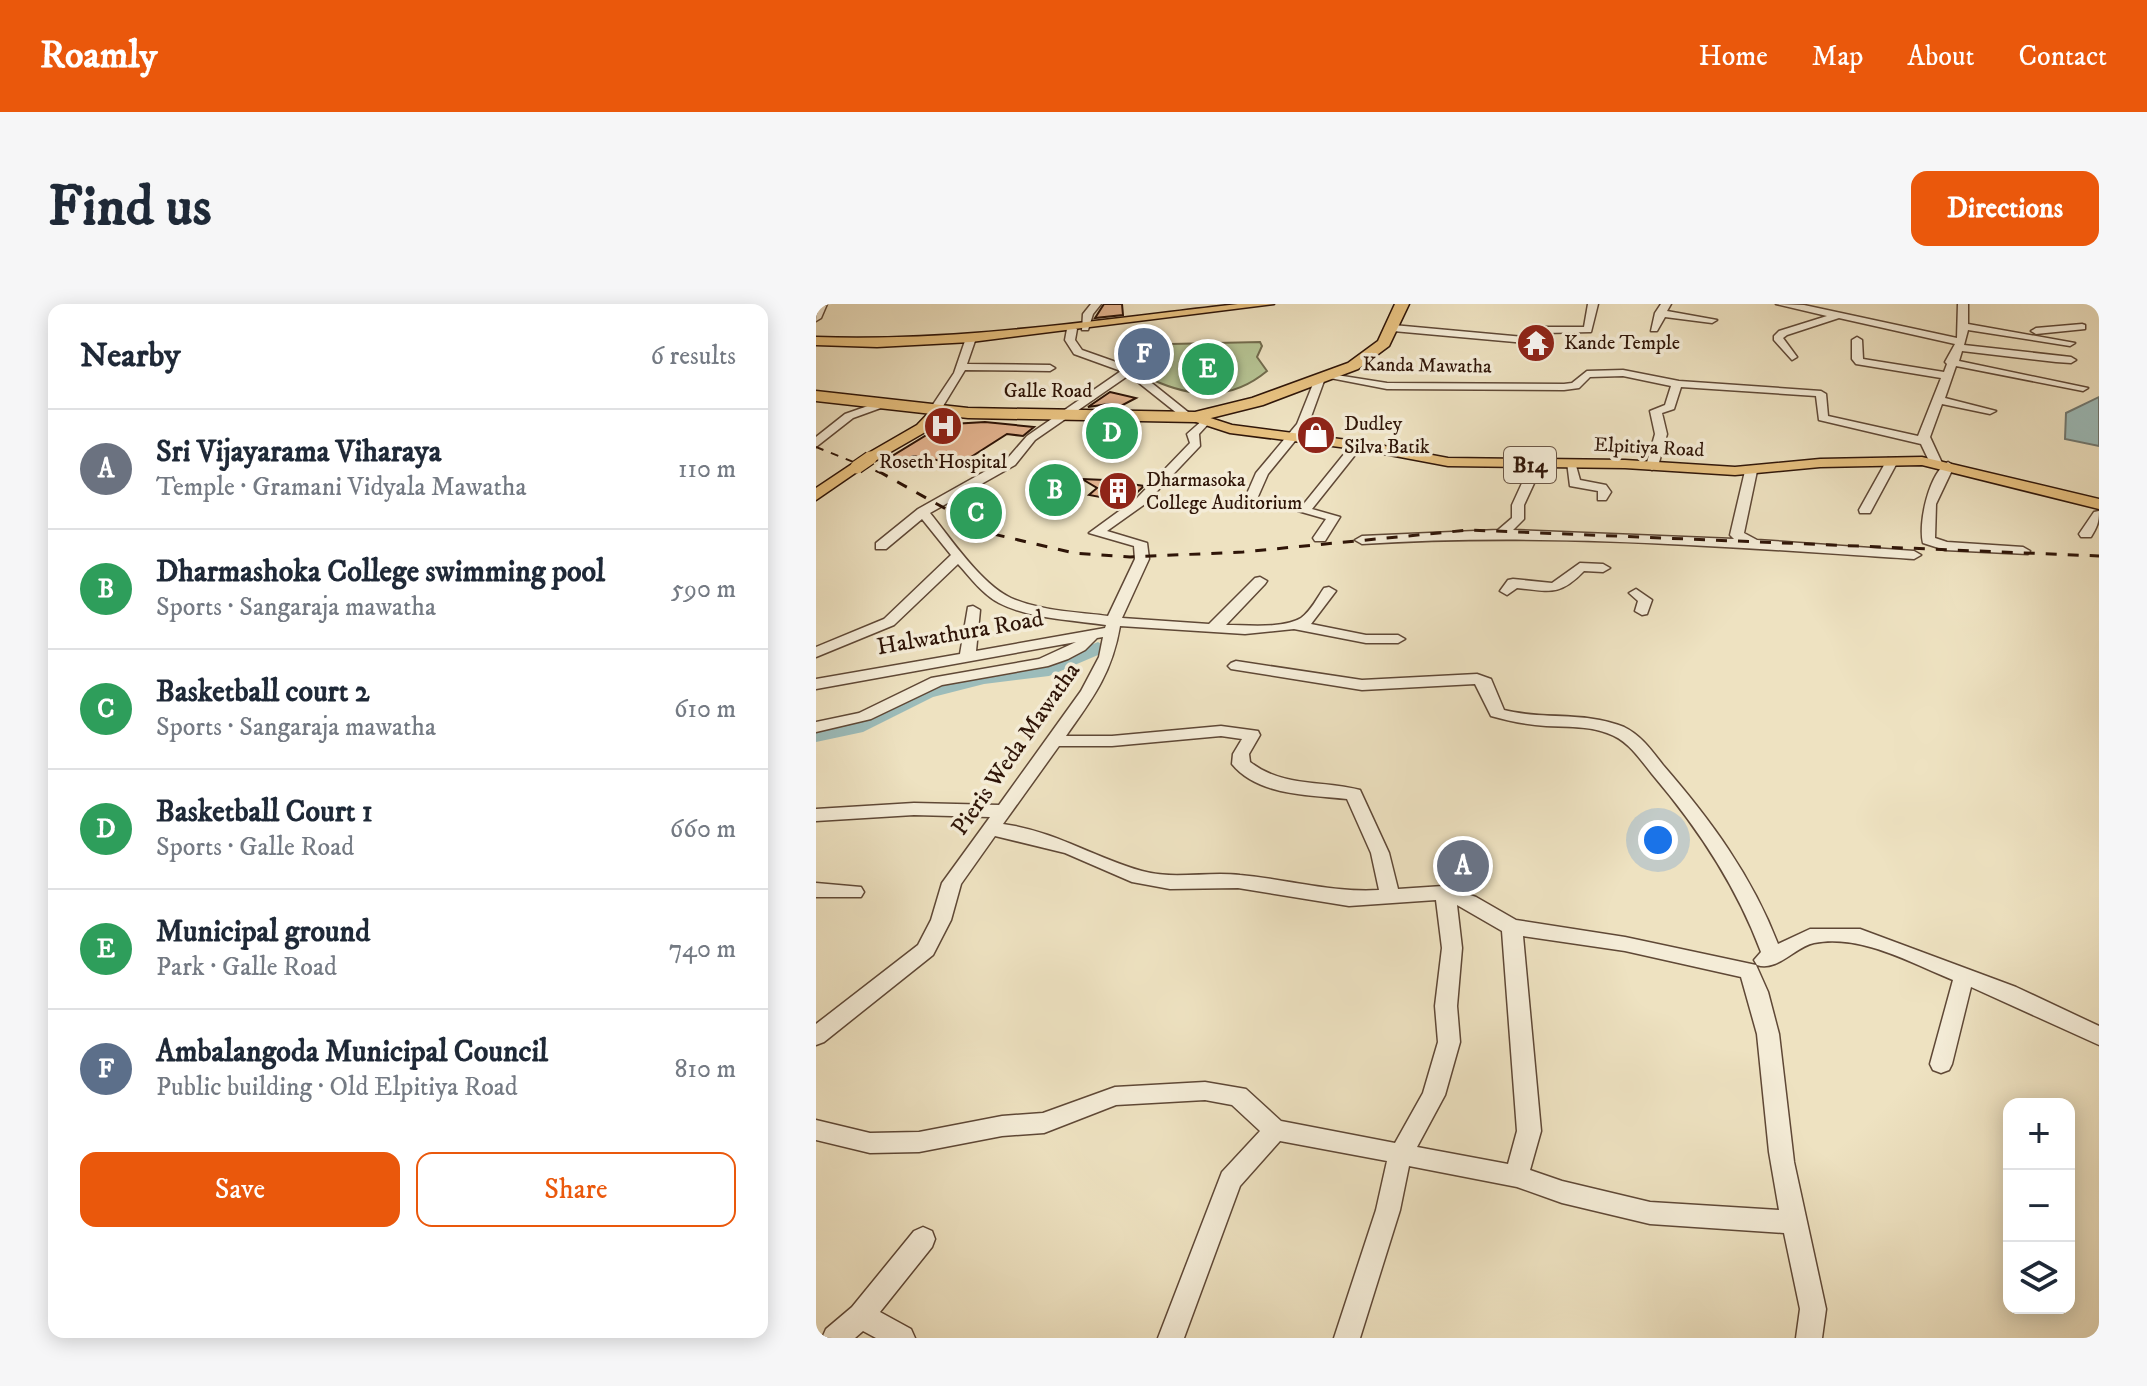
<!DOCTYPE html>
<html lang="en">
<head>
<meta charset="utf-8">
<style>
  body { margin:0; font-family:"IM FELL DW Pica",serif; background:#f6f6f7; color:#1f2937 }
  .controls { position:absolute; right:24px; bottom:24px; display:grid; overflow:hidden; border-radius:16px; box-shadow:0 4px 20px #0003 }
  .controls button { width:72px; height:72px; display:grid; place-items:center; padding:0; border:0; border-bottom:2px solid #e0e1e3; background:#fff; color:#1f2937; font:40px sans-serif }
  .you { position:absolute; left:842px; top:536px; width:28px; height:28px; margin:-20px; border:6px solid #fff; border-radius:50%; background:#1a73e8; box-shadow:0 0 0 12px #1a73e833 }
  .badge { display:grid; place-items:center; width:52px; height:52px; border-radius:50%; background:#ea580c; color:#fff; font-size:26px; font-weight:700 }
  .pin { position:absolute; translate:-50% -50%; border:4px solid #fff; box-shadow:0 2px 8px #0006 }
  .list { margin:0; padding:0; list-style:none }
  h2 { display:flex; justify-content:space-between; align-items:center; height:104px; margin:0; padding:0 32px; font-size:34px }
  h2 small { font-size:26px; font-weight:400; color:#747a83 }
  .list li { display:grid; grid-template-columns:52px 1fr auto; gap:24px; align-items:center; box-sizing:border-box; height:120px; padding:0 32px; border-top:2px solid #e0e1e3 }
  .list b { display:block; font-size:30px; white-space:nowrap }
  .list p { margin:0; font-size:26px; white-space:nowrap; color:#747a83 }
  .list em { font-size:26px; font-style:normal; color:#747a83 }
  .actions { display:flex; gap:16px; padding:24px 32px }
  .actions a { flex:1; padding:18px 0; border:2px solid #ea580c; border-radius:16px; text-align:center; font-size:28px; color:#ea580c }
  .actions .main { background:#ea580c; color:#fff }
  .icon { flex:none; width:44px; height:44px; fill:none; stroke:currentColor; stroke-width:2; stroke-linecap:round; stroke-linejoin:round }
  .map { position:relative; flex:none; width:1283px; height:1034px; overflow:hidden; border-radius:16px }
  header { display:flex; align-items:center; gap:48px; box-sizing:border-box; height:112px; padding:0 40px; background:#ea580c; color:#fff }
  header strong { font-size:38px }
  nav { display:flex; gap:44px; margin-inline-start:auto; font-size:28px }
  .intro { display:flex; align-items:center; justify-content:space-between; box-sizing:border-box; height:192px; padding:0 48px }
  h1 { margin:0; font-size:56px }
  .button { padding:20px 36px; border-radius:16px; background:#ea580c; color:#fff; font-size:28px; font-weight:700 }
  main { display:flex; gap:48px; padding:0 48px }
  aside { flex:1; background:#fff; border-radius:16px; box-shadow:0 4px 20px #0003 }
  .map>svg:first-child { display:block }
  .green { fill:#b6c494; stroke:#726c4e; stroke-width:2 }
  .water { fill:#9cbcba; stroke:#707973; stroke-width:2 }
  .lines { fill:none; stroke-linecap:round; stroke-linejoin:round }
  .river { fill:#9cbcba; fill-rule:evenodd }
  .building { fill:#e1b28e; stroke:#2f1508; stroke-width:2 }
  .minor-casing { stroke:#5f4836; stroke-width:3 }
  .major-casing { stroke:#2f1508; stroke-width:3 }
  .highway-casing { stroke:#2f1508; stroke-width:3 }
  .minor { fill:#f4ecd7; fill-rule:evenodd }
  .major { fill:#e7c180; fill-rule:evenodd }
  .highway { fill:#e7c180; fill-rule:evenodd }
  .rail-far1 { stroke:#2f1508; stroke-width:2; stroke-dasharray:8 8; stroke-linecap:butt }
  .rail { stroke:#2f1508; stroke-width:3; stroke-dasharray:11 11; stroke-linecap:butt }
  .major-bridge-casing { stroke:#2f1508; stroke-width:15; stroke-linecap:butt }
  .major-bridge { stroke:#e7c180; stroke-width:13 }
  .labels { text-anchor:middle; dominant-baseline:central; stroke-width:7; stroke-linejoin:round; paint-order:stroke }
  .far-poi-label { font-size:20px; fill:#2f1508; stroke:#f4ecd7; text-anchor:start }
  .far-street-label { font-size:20px; fill:#2f1508; stroke:#f4ecd7 }
  .shield { fill:#f4ecd7; stroke:#6a5646; stroke-width:2 }
  .shield-label { font-size:22px; font-weight:bold; fill:#2f1508 }
  .street-label { font-size:24px; fill:#2f1508; stroke:#f4ecd7 }
</style>
</head>
<body>
<header>
<strong>Roamly</strong>
<nav><a>Home</a><a>Map</a><a>About</a><a>Contact</a></nav>
</header>
<div class="intro"><h1>Find us</h1><a class="button">Directions</a></div>
<main>
<aside>
<h2>Nearby<small>6 results</small></h2>
<ul class="list">
<li><span class="badge" style="background:#6b7280">A</span><div><b>Sri Vijayarama Viharaya</b><p>Temple · Gramani Vidyala Mawatha</p></div><em>110 m</em></li>
<li><span class="badge" style="background:#2e9e5b">B</span><div><b>Dharmashoka College swimming pool</b><p>Sports · Sangaraja mawatha</p></div><em>590 m</em></li>
<li><span class="badge" style="background:#2e9e5b">C</span><div><b>Basketball court 2</b><p>Sports · Sangaraja mawatha</p></div><em>610 m</em></li>
<li><span class="badge" style="background:#2e9e5b">D</span><div><b>Basketball Court 1</b><p>Sports · Galle Road</p></div><em>660 m</em></li>
<li><span class="badge" style="background:#2e9e5b">E</span><div><b>Municipal ground</b><p>Park · Galle Road</p></div><em>740 m</em></li>
<li><span class="badge" style="background:#5c6f8a">F</span><div><b>Ambalangoda Municipal Council</b><p>Public building · Old Elpitiya Road</p></div><em>810 m</em></li>
</ul>
<div class="actions"><a class="main">Save</a><a>Share</a></div>
</aside>
<div class="map">
<svg width="1283" height="1034" viewBox="0 0 1283 1034">
  <rect width="100%" height="100%" fill="#eee2c1"/>
  <filter id="stains"><feTurbulence type="fractalNoise" baseFrequency=".0025" numOctaves="4"/><feColorMatrix values="0 0 0 0 .2 0 0 0 0 .09 0 0 0 0 .02 0 0 0 .5 -.17"/></filter>
  <radialGradient id="worn" r=".72"><stop offset=".6" stop-color="#630" stop-opacity="0"/><stop offset="1" stop-color="#630" stop-opacity=".3"/></radialGradient>
  <path class="green" d="M444,38l2,4 -5,11 10,14c-36,30 -74,27 -114,9l2,-25 16,-11z"/>
  <path class="water" d="M1283,93v49l-34,-7 1,-26z"/>
  <g class="lines">
    <path class="river" d="M282,338l9,6 -2,4 -56,24 -65,8 -51,13 -70,35 -47,10v-12l34,-7 69,-34 64,-17 55,-5z"/>
  </g>
  <path class="building" d="M288,0h18l1,11 -28,3z
    M294,88l26,6 -17,9 -11,-3 -20,3z
    M124,114l16,2 -5,4 34,-2 49,5 -11,9 -16,-2 -47,30 -47,-8 -10,6 -14,-4 39,-24z
    M266,175l23,1 39,6 -17,16 -38,-7 8,-7z"/>
  <g class="lines">
    <g class="minor-casing">
      <path id="minor" d="M1,0h10l-6,14 -5,3z
        M275,0h10l-8,10 -5,16h-6l1,-16z
        M772,0h10l-7,28 -47,1 -18,10 -133,-12 -5,-3 5,-3 131,12 18,-10h42z
        M845,0h10l-4,7 50,9 -5,3 -47,-6 -8,14h-6l4,-18z
        M960,0l28,1 153,33 1,-34h10v20l107,19 -5,3 -102,-16 -4,15 107,12 5,3 -5,3 -15,-1 -94,-11 -3,10 129,27 -5,3 -127,-25 -11,32 51,13 -6,3 -48,-10 -12,33 12,26 -6,4 -6,-4 -9,-19 -102,-24 -3,-24 -135,-9 -7,22 -12,4 5,21 -9,32 -6,4 -6,-4 9,-32 -5,-23 15,-6 6,-19 -48,-10 -33,1 -11,11 -15,2 -177,-1 -62,-12 5,-3 57,9 177,1 8,-1 15,-12 36,-1 56,11 142,10 5,3 2,22 90,20 23,-58 -85,-14 -4,-5v-19l5,-3 5,3 1,19 81,13 3,-8 -2,-2 10,-18 -116,-26 -52,17 -4,3 14,19 -5,3 -18,-20v-4l5,-5 48,-15z
        M1266,20l3,1v4l-49,5 -5,-3 5,-3z
        M256,22l5,3 -2,11 7,10 51,18 60,48 -10,2 -54,-43 -94,65 -20,25 -85,48c21,26 51,71 81,85 29,13 66,14 97,18l27,-57 -1,-13 -45,-13 48,-35 53,-55 -3,-9 17,-15 6,3 -11,12 1,12 -55,58 -38,27 40,12 2,16 -27,59 87,6 46,-46 5,-1 7,4 -2,3 -39,41c21,0 56,4 75,-7 10,-7 16,-20 23,-30l5,-1 7,4 -25,33 55,11h32l7,4 -7,4h-32l-72,-14 -49,5 -125,-8c-8,47 -27,72 -54,110h46l109,-10 37,5 2,4 -11,19 1,8c34,26 72,18 110,28l29,63 9,36 45,-3 33,11 40,23 109,17 131,28 12,27 11,42 15,128 32,147 -4,29h-26l4,-29 -16,-76 -134,-9 -88,-21 -45,-16 -108,-21 -9,44 -40,128h-26l42,-128 11,-49 -107,-20 -40,45 -56,152h-26l64,-166 38,-41 -28,-26 -27,-5 -89,5 -72,28 -42,3 -83,16 -49,1 -54,-13v-20l54,13 49,-1 83,-16 41,-3 72,-26 90,-5 41,7 35,32 114,22 28,-50 15,-51 -3,-36 7,-58 -6,-48 -87,6 -111,-18 -68,1 -38,-7 -67,-29 -70,-17 -34,48 -10,36 -18,35 -109,87 -8,3v-21l102,-79 13,-25 11,-37 48,-66 -76,-2 -98,6v-12l98,-6 85,2 82,-114 18,-34 4,-20 -6,1 -12,12 -17,9 -20,7 -106,19 -71,34 -55,13v-10l43,-9 72,-35 108,-19 37,-17 -260,47v-10l144,-25 8,-47 5,-1 7,4 -4,41 129,-23 1,-3c-34,-5 -76,-6 -107,-22 -16,-8 -29,-26 -41,-39l-64,61 -78,32v-10l68,-28 67,-64 -29,-36 -36,30h-10v-6l42,-34 89,-50 20,-23 94,-65 -47,-17 -9,-14 2,-11zM405,432l21,3 -9,15 -1,10c26,32 78,31 115,35l24,54 8,37c-47,3 -92,-11 -139,-15 -32,-4 -66,5 -98,-4 -47,-13 -87,-40 -139,-47l56,-78h53zM641,601l45,26 15,200 -9,33 -91,-17 28,-52 15,-53 -3,-36 5,-58zM707,632l102,15 116,26 16,57 12,118 10,58 -129,-8 -88,-21 -32,-11 11,-39z
        M155,31l5,3 -9,26 83,1 5,3 -5,3 -85,-1 -25,41h-8l-2,-2 24,-36 12,-35z
        M499,75l9,2 -16,44 -40,49 -15,34h-10l-1,-3 14,-32 41,-49z
        M69,96l4,1v4l-36,13 -37,29v-10l29,-23z
        M537,139l10,2 -51,64 28,8 -15,24h-10l-2,-3 13,-19 -28,-8z
        M1072,154l10,3 -28,52h-10l-1,-3z
        M709,157l6,4 -2,10 7,4 -12,26v14l-11,11 221,9 -4,-4 15,-64 6,-4 6,4 -13,62 13,7 157,11 7,4 -7,4c-184,-12 -367,-27 -552,-15l-7,-4 7,-4 136,-6 14,-12v-13l11,-24 -7,-4 3,-12z
        M751,158h8l5,18 26,5 5,7 -5,8h-8v-9l-28,-5z
        M1132,158l6,4 -18,38 -1,34 12,4 76,5 7,4 -2,3 -83,-4 -22,-7c-5,-20 6,-70 25,-81z
        M1283,207c0,12 -2,16 -8,26h-10l-2,-3 15,-22z
        M764,259l23,1 7,4 -7,4 -19,-1c-25,26 -35,20 -67,17l-10,7 -7,-4 8,-11 5,-1 39,4z
        M820,285l16,11 -5,14 -5,1 -7,-4 3,-10 -9,-8z
        M420,357l126,19 115,-6 14,5 13,31c39,10 82,1 120,17 17,8 28,24 39,38 47,54 89,111 115,179l32,-15h50l156,58 83,39v19l-128,-58 -19,77 -3,6 -8,3 -8,-3 -3,-6 23,-84c-42,-17 -92,-46 -139,-37 -19,4 -37,29 -57,22l-3,-5 7,-8c-25,-67 -63,-124 -109,-178 -13,-16 -24,-34 -45,-41 -19,-7 -41,-6 -61,-7 -19,-1 -37,-5 -55,-10l-16,-32 -113,6 -131,-21 -3,-3 3,-3z
        M0,579l45,4 3,5 -3,5h-45z
        M107,923l9,4 3,8 -3,8 -52,65 31,17 4,9h-39l-13,-7 -8,7h-33l4,-9 26,-22 62,-76z"/>
    </g>
    <g class="major-casing">
      <path id="major" d="M422,0h36l-303,38 -94,5 -61,-2v-8c141,5 281,-17 422,-33z
        M120,101l7,4 -16,22 -52,30h-10v-6l52,-30z
        M379,109l37,12 131,17 85,16 177,2 110,7 85,-8 102,-2 177,42v10l-177,-44 -102,2 -85,8 -110,-7 -177,-2 -85,-16 -133,-17 -40,-13v-6z
        M36,160l12,3 -48,33v-12z"/>
    </g>
    <g class="highway-casing">
      <path id="highway" d="M579,0h14l-20,42 -31,23 -95,36 -68,17 -227,-4 -152,-17v-10l152,17 227,4 57,-14 96,-35 30,-22z"/>
    </g>
    <use href="#minor" class="minor"/>
    <use href="#major" class="major"/>
    <use href="#highway" class="highway"/>
    <path class="rail-far1" d="M0,143l65,26"/>
    <path class="rail" d="M62,167l111,62 85,20 56,4 113,-5 226,-22 630,26"/>
    <g class="major-bridge-casing">
      <path id="major-bridge" d="M41,163l13,-9"/>
    </g>
    <use href="#major-bridge" class="major-bridge"/>
  </g>
  <defs>
    <g id="temple-disc" transform="scale(2)"><circle r="9.5" fill="#8f2418" stroke="#f4ecd7"/><path d="M0-6L5-2H3V0L6.5 2.5H4V6H1.5V3h-3V6H-4V2.5H-6.5L-3 0V-2H-5Z" fill="#fff"/></g>
    <g id="hospital-disc" transform="scale(2)"><circle r="9.5" fill="#8f2418" stroke="#f4ecd7"/><path d="M-5-5h3v3.5h4V-5h3V5h-3V1.5h-4V5h-3Z" fill="#fff"/></g>
    <g id="shop-disc" transform="scale(2)"><circle r="9.5" fill="#8f2418" stroke="#f4ecd7"/><path d="M-5-2.5h2.3a2.7 3.5 0 0 1 5.4 0H5L5.5 6h-11ZM-1.5-2.5h3a1.5 2.3 0 0 0-3 0Z" fill="#fff"/></g>
    <g id="building-disc" transform="scale(2)"><circle r="9.5" fill="#8f2418" stroke="#f4ecd7"/><path d="M-4-6H4V6H1V3H-1V6H-4ZM-2.5-4.3h1.7v1.8h-1.7ZM.8-4.3h1.7v1.8H.8ZM-2.5-1h1.7V.8h-1.7ZM.8-1h1.7V.8H.8Z" fill="#fff"/></g>
  </defs>
  <g fill-rule="evenodd">
    <use href="#temple-disc" x="720" y="39"/>
    <use href="#hospital-disc" x="127" y="122"/>
    <use href="#shop-disc" x="500" y="131"/>
    <use href="#building-disc" x="302" y="187"/>
  </g>
  <g class="labels">
    <g class="far-poi-label">
      <text x="748" y="39">Kande Temple</text>
      <text x="528" y="120">Dudley<tspan x="528" dy="23">Silva Batik</tspan></text>
      <text x="127" y="158" text-anchor="middle">Roseth Hospital</text>
      <text x="330" y="176">Dharmasoka<tspan x="330" dy="23">College Auditorium</tspan></text>
    </g>
    <g class="far-street-label">
      <text transform="translate(611 62) rotate(1)">Kanda Mawatha</text>
      <text x="232" y="87">Galle Road</text>
      <text transform="translate(833 144) rotate(3)">Elpitiya Road</text>
    </g>
    <rect class="shield" x="688" y="143" width="52" height="36" rx="6"/>
    <g class="shield-label">
      <text x="714" y="161">B14</text>
    </g>
    <g class="street-label">
      <text transform="translate(144 329) rotate(-10)">Halwathura Road</text>
      <text transform="translate(200 445) rotate(-55)">Pieris Weda Mawatha</text>
    </g>
  </g>
  <rect width="100%" height="100%" filter="url(#stains)"/>
  <rect width="100%" height="100%" fill="url(#worn)"/>
</svg>
<div class="controls">
<button>+</button>
<button>−</button>
<button><svg class="icon" aria-label="layers" viewBox="0 0 24 24"><path d="M12 4l9 5-9 5-9-5zM3 14l9 5 9-5"/></svg></button>
</div>
<div class="you"></div>
<div class="pin badge" style="left:647px;top:562px;background:#6b7280">A</div>
<div class="pin badge" style="left:239px;top:186px;background:#2e9e5b">B</div>
<div class="pin badge" style="left:160px;top:209px;background:#2e9e5b">C</div>
<div class="pin badge" style="left:296px;top:129px;background:#2e9e5b">D</div>
<div class="pin badge" style="left:392px;top:65px;background:#2e9e5b">E</div>
<div class="pin badge" style="left:328px;top:50px;background:#5c6f8a">F</div>
</div>
</main>
</body>
</html>
